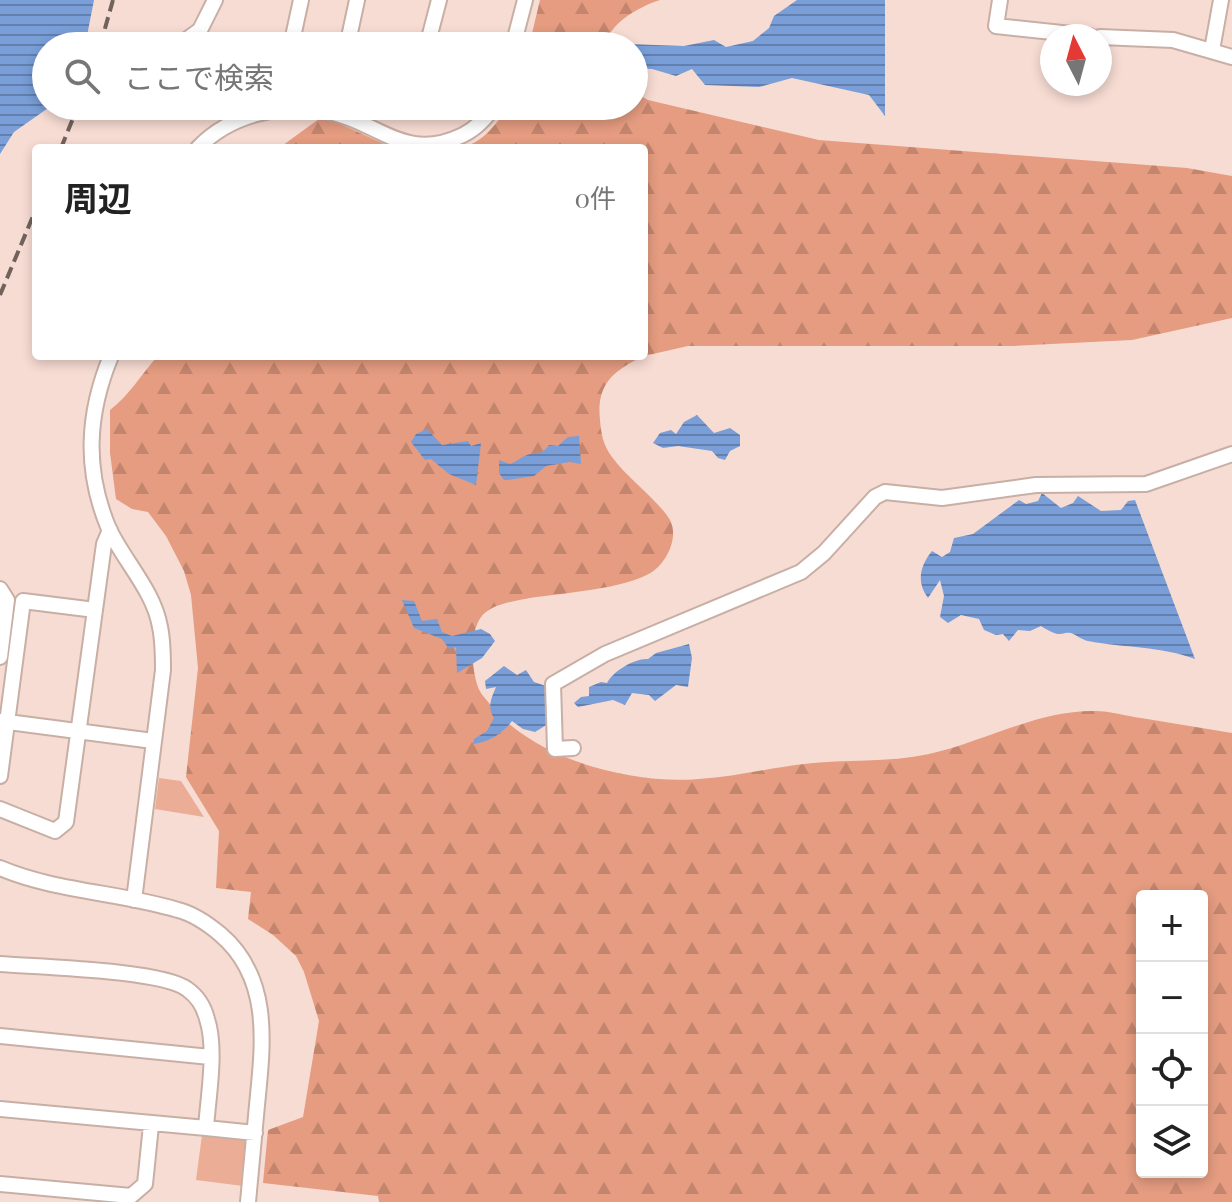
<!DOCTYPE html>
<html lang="ja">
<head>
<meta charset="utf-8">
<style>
  body { margin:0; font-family:"Playfair Display","Noto Sans JP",serif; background:#f6f6f6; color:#222 }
  .controls { position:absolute; right:24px; bottom:24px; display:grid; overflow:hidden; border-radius:8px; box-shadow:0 4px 12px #0003 }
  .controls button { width:72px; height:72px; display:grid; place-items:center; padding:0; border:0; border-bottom:2px solid #e0e0e0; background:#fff; color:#222; font:40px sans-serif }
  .compass { position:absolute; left:1040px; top:24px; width:72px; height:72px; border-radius:50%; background:#fff; box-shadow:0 4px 12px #0003; rotate:354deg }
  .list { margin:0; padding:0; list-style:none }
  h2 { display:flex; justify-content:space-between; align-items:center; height:104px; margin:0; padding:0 32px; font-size:34px }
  h2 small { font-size:26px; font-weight:400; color:#767676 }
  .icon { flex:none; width:44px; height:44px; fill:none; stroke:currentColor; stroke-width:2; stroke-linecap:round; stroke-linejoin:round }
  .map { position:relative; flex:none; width:1232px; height:1202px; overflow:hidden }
  .search { position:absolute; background:#fff; box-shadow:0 4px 12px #0003; left:32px; top:32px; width:616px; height:88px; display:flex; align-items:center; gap:20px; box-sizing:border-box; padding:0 28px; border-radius:44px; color:#767676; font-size:30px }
  .panel { position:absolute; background:#fff; box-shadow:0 4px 12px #0003; left:32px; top:144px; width:616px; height:216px; border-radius:8px }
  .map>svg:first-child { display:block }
  .green { fill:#ebad95 }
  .forest { fill:url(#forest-firs); fill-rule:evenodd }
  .water { fill:url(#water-rules) }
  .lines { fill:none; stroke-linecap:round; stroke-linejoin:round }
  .minor-casing { stroke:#c8afa5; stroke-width:18 }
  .minor { stroke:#fff; stroke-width:14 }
  .rail { stroke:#71625c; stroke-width:4; stroke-dasharray:12 6; stroke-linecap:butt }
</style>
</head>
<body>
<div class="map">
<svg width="1232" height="1202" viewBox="0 0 1232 1202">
  <defs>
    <pattern id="forest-firs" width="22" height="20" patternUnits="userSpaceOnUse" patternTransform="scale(2)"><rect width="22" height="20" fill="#e59c81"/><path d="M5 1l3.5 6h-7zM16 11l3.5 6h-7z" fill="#c3856e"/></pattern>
    <pattern id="water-rules" width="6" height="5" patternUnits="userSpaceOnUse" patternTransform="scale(2)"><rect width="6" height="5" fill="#799ed8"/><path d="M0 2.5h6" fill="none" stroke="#627fad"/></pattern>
  </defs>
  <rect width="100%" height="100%" fill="#f7dcd3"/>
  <path class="green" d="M159,778l22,3 23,36 -49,-8z
    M202,1135l46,4 -5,47 -47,-6z"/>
  <path class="forest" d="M540,0h120c-20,6 -52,24 -55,46h-76z
    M634,92l14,8 171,40 368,28 45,8v142l-100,22 -119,6h-325l-44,10v-208h-184c23,-5 36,-23 48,-42h126z
    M323,116l70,32h-114z
    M158,356h486c-30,14 -48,28 -44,64 1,13 3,25 12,37 14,20 46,43 58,63 9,17 -3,42 -18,52 -26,17 -90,21 -122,26 -14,3 -32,5 -44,14 -18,13 -15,56 -8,75 2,6 7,11 11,16 43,56 143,82 210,76 35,-2 70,-11 105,-15 41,-5 84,-1 125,-10 54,-12 109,-44 166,-43 15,0 31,5 46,7 30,5 61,10 91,15v469h-853l-1,-6 -115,-13 5,-53 35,-13 16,-96 -15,-49 -8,-16 -23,-21 -25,-16 3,-27 -35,-4 3,-57 -33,-54 12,-109 -7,-73 -7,-24 -18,-35 -18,-24 -16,-3 -16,-10 -6,-46v-43c20,-15 31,-36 48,-54zM1142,896h60v276h-60z"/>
  <path class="water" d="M0,0h94l-9,46h-39v60h5l-37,26 -14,22z
    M797,0h88v116l-16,-21 -77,-17 -33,9 -54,-2 -13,-16 -16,7 -24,-7 -18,-1v-22l-7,-2 57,2 30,-6 12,7 27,-6 16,-13 5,-12z
    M697,415l17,18 16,-5 10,7v11l-10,5 -5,9 -7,-2 -6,-7 -34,-5 -15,2 -10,-5 7,-10 11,-3 5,4 8,-12z
    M427,429l15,16 26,-4 3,5 10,-3 -5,42 -27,-11 -18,-15 -6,1 -14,-18 5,-8z
    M579,436l2,28 -11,-2 -24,4 -12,10 -26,4h-4l-5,-7v-13l11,4c6,-2 11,-7 17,-9 10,-3 15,0 22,-10l9,1 10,-9z
    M1042,493l19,15 12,-5 5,-7 23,15 20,-1 7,-9 7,-1 60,159c-35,-13 -70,-11 -107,-18 -6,-1 -11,-6 -17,-8 -6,-1 -7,1 -13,1 -6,-1 -12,-5 -17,-8l-11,5 -12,-1 -9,11 -6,-7 -7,1 -12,-5 -5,-11 -18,-4 -13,8 -8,-6 4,-21 -4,-16 -12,18c-12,-16 -8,-32 4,-47l10,6 8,-5 4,-14 19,-4 46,-34 7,4 12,-3z
    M402,600l12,1 8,20 15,-2 5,13 10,4 29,-7 9,5 5,7 -13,17 -25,15 -1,-26 -7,2 -7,-10 -28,-11z
    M689,644l3,14 -4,29 -12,-2 -21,16 -6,-6 -17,-2 -7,12 -12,-5 -35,7 -4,-4 7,-6 8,-1v-9l12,-5 6,1c6,-12 28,-25 41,-24l8,-6z
    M504,666l13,9 9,-5 8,12 12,4 2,38 -13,8 -12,-3 -11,-8c-10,13 -23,21 -39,23l1,-5 13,-8 7,-13c-7,-11 -3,-19 2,-31l-10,2 -1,-8z"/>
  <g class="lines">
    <g class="minor-casing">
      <path id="minor" d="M1000,0l-4,26 94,10
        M1100,37l73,3 59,17
        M348,42l9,-42
        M178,46l22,-16 15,-30
        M291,46l10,-46
        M347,46l1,-4 21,4
        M427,46l12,-46
        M513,46l12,-46
        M1212,50l9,-50
        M198,148c32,-34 86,-46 131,-36 52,11 76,51 134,23 12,-6 24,-17 30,-29
        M111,356c-24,58 -27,114 -2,173 15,32 45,62 51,98 3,14 3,28 3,43l-29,230
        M0,589l7,11 -7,57
        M0,721l153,20
        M573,748l-18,1 -2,-65 52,-30 196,-82 23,-19 51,-56 10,-5 57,6 94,-13 110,-1 86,-30
        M0,776l23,-175 72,9
        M0,809l55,22 11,-9 38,-278 6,-14
        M0,868c57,24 119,24 178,42 16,4 30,14 42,24 52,44 43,110 37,171 -3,32 -6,65 -9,97
        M0,964c38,3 162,6 187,25 10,7 17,18 20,30 10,30 1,78 -1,109l-206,-19
        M0,1036l210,21
        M206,1128l49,5
        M0,1184l131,12 14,-12 6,-59"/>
    </g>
    <use href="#minor" class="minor"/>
    <path class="rail" d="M100,46l13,-46
      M61,148l17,-42
      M0,295l36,-86"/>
  </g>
</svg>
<div class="controls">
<button>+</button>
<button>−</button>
<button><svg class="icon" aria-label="locate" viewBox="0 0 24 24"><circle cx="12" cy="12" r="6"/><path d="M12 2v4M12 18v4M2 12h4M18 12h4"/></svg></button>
<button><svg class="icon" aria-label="layers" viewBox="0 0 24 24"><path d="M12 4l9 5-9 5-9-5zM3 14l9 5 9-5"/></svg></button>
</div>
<svg class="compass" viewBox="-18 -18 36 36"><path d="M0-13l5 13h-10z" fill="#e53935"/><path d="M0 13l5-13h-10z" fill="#767676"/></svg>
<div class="search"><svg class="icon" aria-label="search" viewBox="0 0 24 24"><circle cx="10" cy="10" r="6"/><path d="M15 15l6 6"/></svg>ここで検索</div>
<section class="panel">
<h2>周辺<small>0件</small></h2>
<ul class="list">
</ul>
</section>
</div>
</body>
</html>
